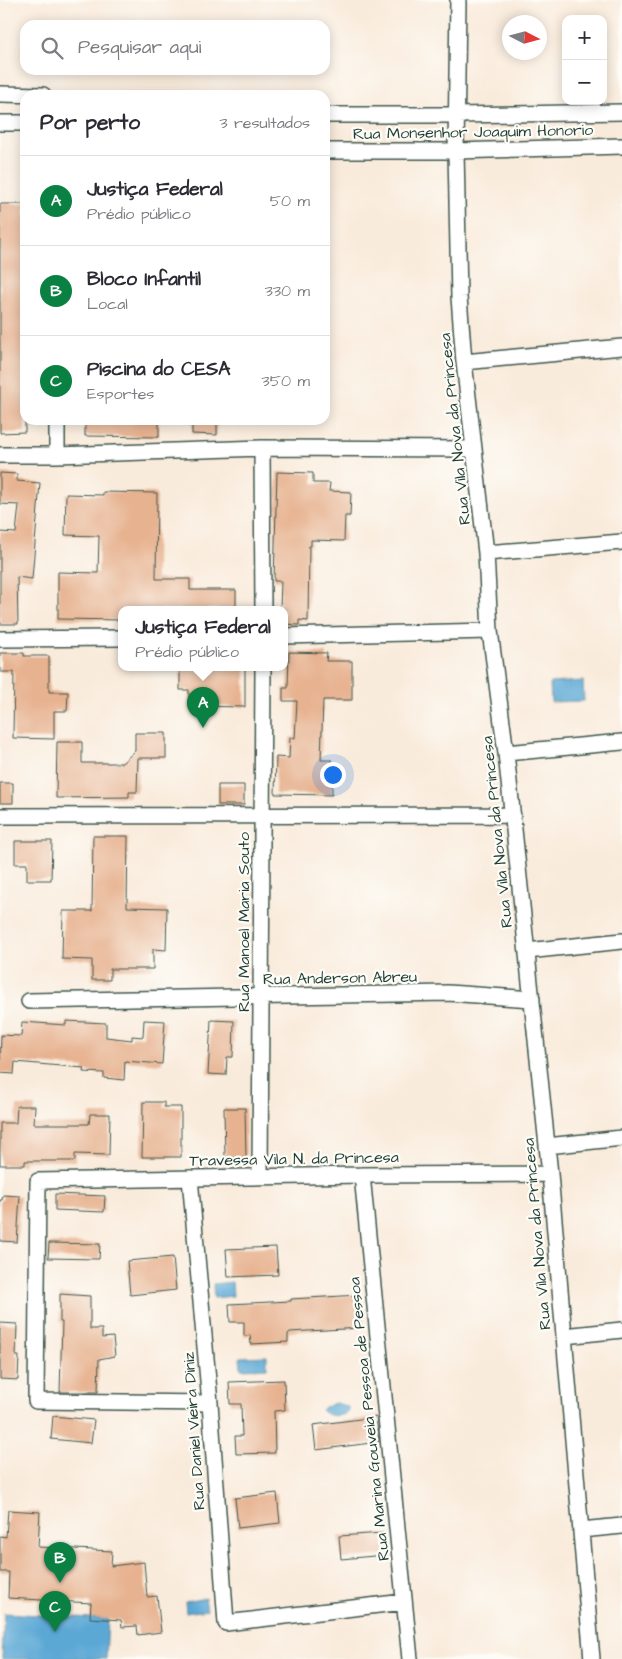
<!DOCTYPE html>
<html lang="pt">
<head>
<meta charset="utf-8">
<style>
  body { margin:0; font-family:"Architects Daughter",sans-serif; background:#f7f7f7; color:#2b2b33 }
  .controls { position:absolute; right:15px; top:15px; display:grid; overflow:hidden; border-radius:10px; box-shadow:0 2px 12px #0003 }
  .controls button { width:45px; height:45px; display:grid; place-items:center; padding:0; border:0; border-bottom:1px solid #e1e1e2; background:#fff; color:#2b2b33; font:25px sans-serif }
  .compass { position:absolute; left:502px; top:15px; width:45px; height:45px; border-radius:50%; background:#fff; box-shadow:0 2px 12px #0003; rotate:96deg }
  .you { position:absolute; left:332px; top:774px; width:18px; height:18px; margin:-12px; border:4px solid #fff; border-radius:50%; background:#1a73e8; box-shadow:0 0 0 8px #1a73e833 }
  .badge { display:grid; place-items:center; width:32px; height:32px; border-radius:50%; background:#0b8043; color:#fff; font-size:16px; font-weight:700 }
  .pin { position:absolute; translate:-50% -41px; filter:drop-shadow(0 1px 2px #0008) }
  .pin::after { content:''; position:absolute; top:26px; width:18px; height:15px; background:inherit; clip-path:polygon(0 0,100% 0,50% 100%) }
  .popup { position:absolute; left:118px; top:606px; width:170px; height:65px; box-sizing:border-box; display:grid; place-content:center; border-radius:10px; background:#fff; filter:drop-shadow(0 1px 4px #0005); font-size:16px; white-space:nowrap; color:#7c7c81 }
  .popup b { font-size:19px; color:#2b2b33 }
  .popup::after { content:''; position:absolute; left:50%; top:100%; margin-left:-10px; border:10px solid transparent; border-top-color:#fff }
  .list { margin:0; padding:0; list-style:none }
  h2 { display:flex; justify-content:space-between; align-items:center; height:65px; margin:0; padding:0 20px; font-size:21px }
  h2 small { font-size:16px; font-weight:400; color:#7c7c81 }
  .list li { display:grid; grid-template-columns:32px 1fr auto; gap:15px; align-items:center; box-sizing:border-box; height:90px; padding:0 20px; border-top:1px solid #e1e1e2 }
  .list b { display:block; font-size:19px; white-space:nowrap }
  .list p { margin:0; font-size:16px; white-space:nowrap; color:#7c7c81 }
  .list em { font-size:16px; font-style:normal; color:#7c7c81 }
  .icon { flex:none; width:28px; height:28px; fill:none; stroke:currentColor; stroke-width:2; stroke-linecap:round; stroke-linejoin:round }
  .map { position:relative; flex:none; width:622px; height:1659px; overflow:hidden }
  .search { position:absolute; background:#fff; box-shadow:0 2px 12px #0003; left:20px; top:20px; width:310px; height:55px; display:flex; align-items:center; gap:12px; box-sizing:border-box; padding:0 18px; border-radius:15px; color:#7c7c81; font-size:19px }
  .panel { position:absolute; background:#fff; box-shadow:0 2px 12px #0003; left:20px; top:90px; width:310px; height:335px; border-radius:15px }
  .map>svg:first-child { display:block }
  .water { fill:#5ca8d5; stroke:#3e7284 }
  .building { fill:#e7b290 }
  .lines { fill:none; stroke-linecap:round; stroke-linejoin:round }
  .minor-casing { stroke:#40574d; stroke-width:18 }
  .minor { stroke:#fff; stroke-width:15 }
  .labels { text-anchor:middle; dominant-baseline:central; stroke-width:4.5; stroke-linejoin:round; paint-order:stroke }
  .street-label { font-size:16px; fill:#1f3d34; stroke:#fdfcf7 }
</style>
</head>
<body>
<div class="map">
<svg width="622" height="1659" viewBox="0 0 622 1659">
  <rect width="100%" height="100%" fill="#fdfcf7"/>
  <filter id="ink" filterUnits="userSpaceOnUse"><feTurbulence type="fractalNoise" baseFrequency=".02" numOctaves="2"/><feDisplacementMap in="SourceGraphic" scale="10" xChannelSelector="R" yChannelSelector="G"/><feConvolveMatrix kernelMatrix="1 2 1 2 8 2 1 2 1" color-interpolation-filters="sRGB"/></filter>
  <filter id="wash" filterUnits="userSpaceOnUse"><feTurbulence type="fractalNoise" baseFrequency=".0096" numOctaves="4" result="noise"/><feDisplacementMap in="SourceGraphic" scale="20" xChannelSelector="R" yChannelSelector="G"/><feGaussianBlur stdDeviation="1.12" result="paint"/><feColorMatrix in="noise" values="0 0 0 0 0 0 0 0 0 0 0 0 0 0 0 0 0 1.4 0 .05"/><feComposite in="paint" operator="in"/></filter>
  <g filter="url(#wash)">
    <rect width="100%" height="100%" fill="#f9ebdb"/>
    <path class="water" d="M583,681l1,20 -33,1 -1,-19z
      M232,1282l1,14 -19,2 -1,-14z
      M267,1356v12l-26,1 -1,-12z
      M335,1403l12,3 2,4 -2,3c-9,4 -19,4 -26,-3l3,-3z
      M205,1598l2,12 -21,3 -1,-11z
      M4,1613l104,6 -2,40h-104z"/>
    <g id="blocks">
      <path class="building" d="M0,204h25v228l-25,1z
        M85,420h74v17l-74,-1z
        M192,420h25v15l-25,-1z
        M277,472l36,1v10h17l-1,8 22,1 -1,24h-5l-1,25 -33,-1v6h-2l-1,75 -9,-1v5l-15,-1v-15h-4l1,-28h-7z
        M0,473l17,1v7l23,2 -8,96 -15,-2 1,47h-18v-92l16,1 3,-28 -19,-1z
        M103,492l54,1 -1,86h34v11h46v19h-114v11l-64,-1v-47l40,1 1,-37 -34,-1 1,-41 37,1z
        M289,652l38,1 -1,8h26v39h-29l-2,60h11v35l-57,-1 1,-37 13,1 1,-21 5,1 2,-37h-14v-13h5z
        M0,653h24v3h25v36h19l-1,19h-13v28l-41,-1 1,-66h-14z
        M184,667h61v40l-56,-1v-16h-9v-20h4z
        M135,733h31v25h-28l-1,34h-8v5l-73,1 1,-56h25v21h40l13,-12z
        M0,783h13v20h-13z
        M218,785h26v20h-26z
        M93,836h35l-1,71 40,1 -1,42 -13,-1v20h-43v11h-18v-20l-30,-1 1,-48h29z
        M15,841h37l-1,39h-24v-16h-12z
        M144,1020l21,1 -3,43 -37,-3 -1,19 -20,-2v-5l-21,-1 1,-4 -69,-6 -1,12 -14,-1 1,-38 20,1 1,-14 44,3v-4l40,2v14l26,3v-4l11,1z
        M211,1020l23,1 -1,36h-6l-1,18 -18,-1z
        M143,1102h21v5h17v50h-39z
        M17,1106h18l-1,18h55l1,-10h20l-1,41 -34,-1v7h-50v4h-25v-42h16z
        M224,1108h21l1,50h-21z
        M55,1194l50,2 -1,16 -49,-2z
        M3,1195l17,1 -3,46 -17,-1v-41h2z
        M49,1243l51,1 -1,15 -51,-1z
        M276,1247l2,28 -50,2 -2,-28z
        M173,1257l3,33 -46,5 -3,-34z
        M60,1294l30,2v33h12v9l11,-1 2,19 -16,3 -1,33h-38l2,-70h-2z
        M359,1295l2,33 -71,4 -2,2v8l-37,2 -1,-9 -6,1v-14h-14l-1,-18 62,-3v-2z
        M0,1323l17,1 -1,32h3l-1,24 -18,-1z
        M284,1380l1,30 -11,1 1,42 -39,1 -1,-18h7l-1,-32h-11l-1,-22z
        M53,1416l41,4 -3,23 -40,-4z
        M376,1417l3,25 -63,8 -3,-25z
        M277,1493l3,30 -42,5 -3,-30z
        M8,1510l32,2 -2,35 74,4 -1,15 33,-4 3,35 10,-1 4,36 -23,3 -1,-9 -15,1 -1,-7 -31,-2 1,-15 -83,-5 1,-26h-9v-36l6,1z
        M383,1533l2,22 -44,4 -2,-23z"/>
    </g>
  </g>
  <g filter="url(#ink)">
    <use href="#blocks" fill-opacity="0" stroke="#40574d" stroke-width="1"/>
    <g class="lines">
      <g class="minor-casing">
        <path id="minor" d="M458,0l-2,151 3,146 5,65 22,191 4,78 16,122 44,421 42,485
          M0,94l43,1
          M325,115h132l165,-3
          M0,123h25
          M325,151h131l166,-5
          M464,362l158,-15
          M57,420v35
          M262,448l1,161
          M0,455h57l205,-7 212,1
          M486,553l136,-11
          M284,636l206,-5
          M0,639l122,-1
          M506,753l116,-11
          M0,816l513,-1
          M527,951l95,-10
          M29,1001l419,-8 84,6
          M547,1146l75,-8
          M362,1175l48,484
          M260,1177l3,-510
          M190,1178l20,225 16,220 178,-21
          M564,1336l58,-6
          M210,1403l-174,-2 2,-220 324,-6 188,-1
          M581,1530l41,-4"/>
      </g>
      <use href="#minor" class="minor"/>
    </g>
  </g>
  <g class="labels">
    <g class="street-label">
      <text transform="translate(473 132) rotate(-1)">Rua Monsenhor Joaquim Honorio</text>
      <text transform="translate(455 429) rotate(-96)">Rua Vila Nova da Princesa</text>
      <text transform="translate(497 832) rotate(-96)">Rua Vila Nova da Princesa</text>
      <text transform="translate(244 922) rotate(-90)">Rua Manoel Maria Souto</text>
      <text transform="translate(340 978) rotate(-1)">Rua Anderson Abreu</text>
      <text transform="translate(294 1159) rotate(-1)">Travessa Vila N. da Princesa</text>
      <text transform="translate(537 1234) rotate(-95)">Rua Vila Nova da Princesa</text>
      <text transform="translate(369 1419) rotate(-96)">Rua Marina Gouveia Pessoa de Pessoa</text>
      <text transform="translate(194 1431) rotate(-94)">Rua Daniel Vieira Diniz</text>
    </g>
  </g>
</svg>
<div class="controls">
<button>+</button>
<button>−</button>
</div>
<svg class="compass" viewBox="-18 -18 36 36"><path d="M0-13l5 13h-10z" fill="#e53935"/><path d="M0 13l5-13h-10z" fill="#7c7c81"/></svg>
<div class="you"></div>
<div class="pin badge" style="left:203px;top:728px">A</div>
<div class="popup"><b>Justiça Federal</b>Prédio público</div>
<div class="pin badge" style="left:60px;top:1583px">B</div>
<div class="pin badge" style="left:55px;top:1632px">C</div>
<div class="search"><svg class="icon" aria-label="search" viewBox="0 0 24 24"><circle cx="10" cy="10" r="6"/><path d="M15 15l6 6"/></svg>Pesquisar aqui</div>
<section class="panel">
<h2>Por perto<small>3 resultados</small></h2>
<ul class="list">
<li><span class="badge">A</span><div><b>Justiça Federal</b><p>Prédio público</p></div><em>50 m</em></li>
<li><span class="badge">B</span><div><b>Bloco Infantil</b><p>Local</p></div><em>330 m</em></li>
<li><span class="badge">C</span><div><b>Piscina do CESA</b><p>Esportes</p></div><em>350 m</em></li>
</ul>
</section>
</div>
</body>
</html>
